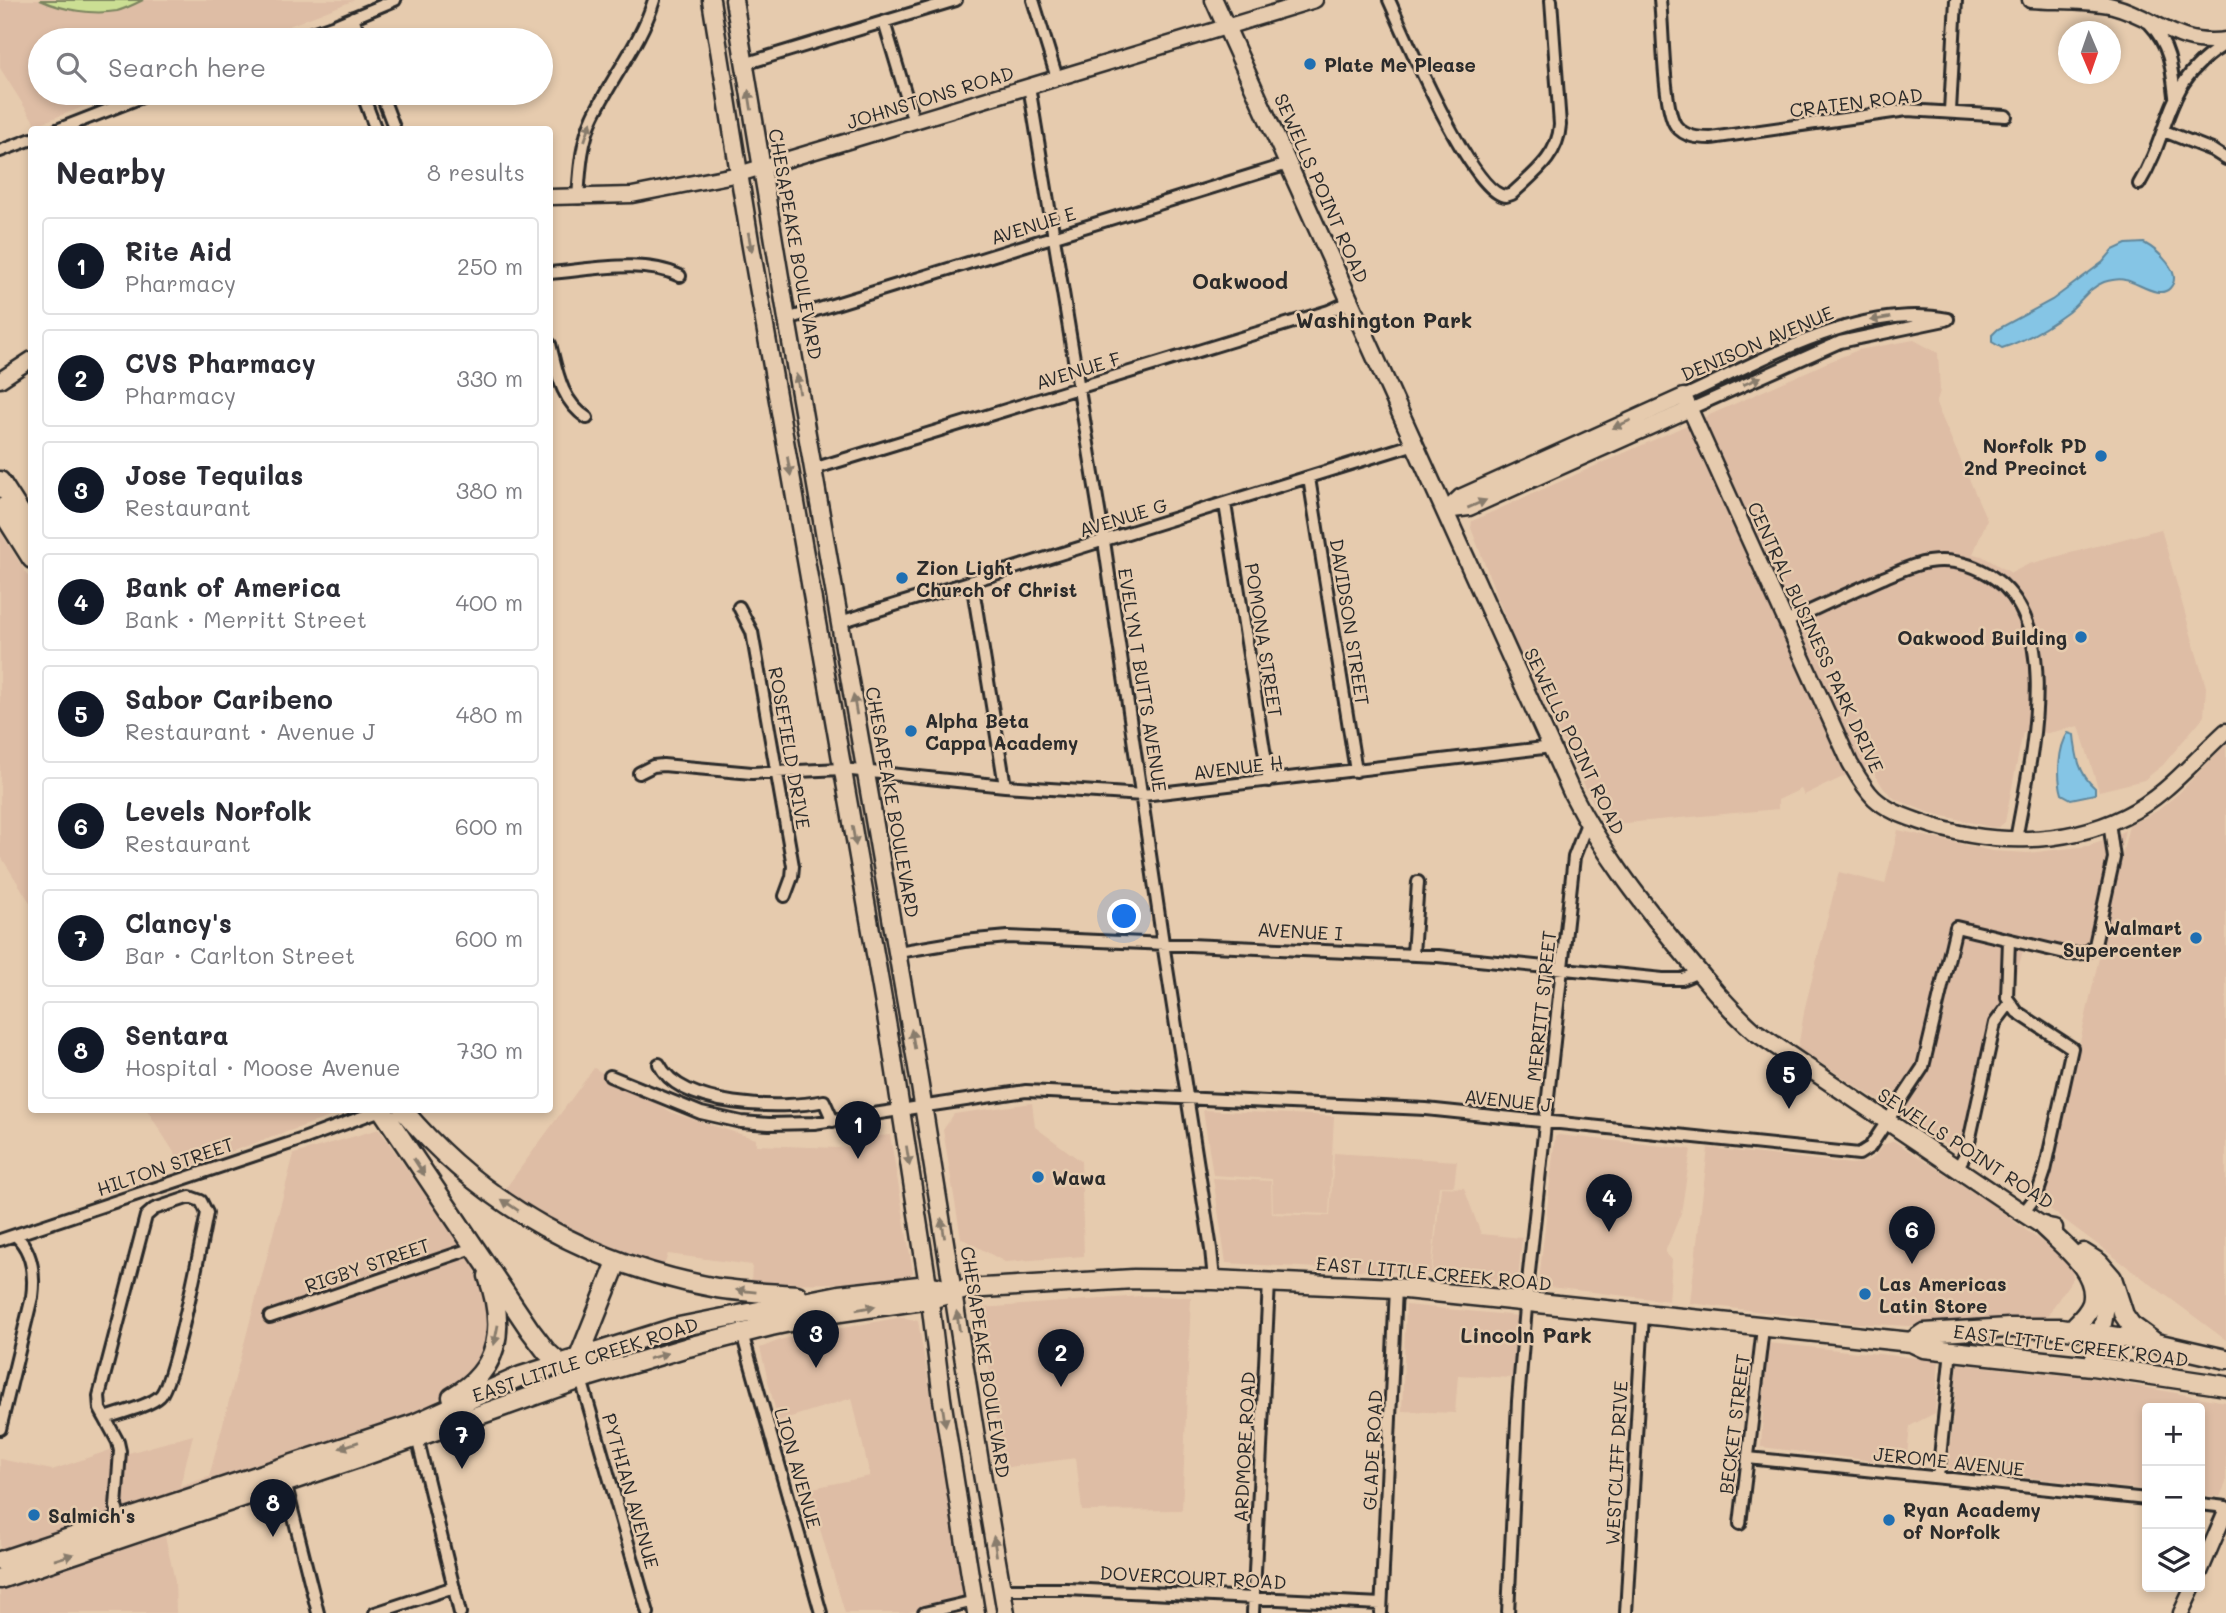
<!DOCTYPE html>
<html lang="en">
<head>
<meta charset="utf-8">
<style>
  body { margin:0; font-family:Mali,sans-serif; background:#f7f7f7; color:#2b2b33 }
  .controls { position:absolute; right:21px; bottom:21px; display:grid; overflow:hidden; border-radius:7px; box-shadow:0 4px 10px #0003 }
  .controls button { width:63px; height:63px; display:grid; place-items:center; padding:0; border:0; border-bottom:2px solid #e1e1e2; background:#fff; color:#2b2b33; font:35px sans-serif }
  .compass { position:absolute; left:2058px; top:21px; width:63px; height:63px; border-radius:50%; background:#fff; box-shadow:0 4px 10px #0003; rotate:178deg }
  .you { position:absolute; left:1125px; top:917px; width:24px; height:24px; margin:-18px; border:5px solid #fff; border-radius:50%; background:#1a73e8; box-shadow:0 0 0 10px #1a73e833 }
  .badge { display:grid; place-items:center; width:46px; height:46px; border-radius:50%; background:#111827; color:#fff; font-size:23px; font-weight:700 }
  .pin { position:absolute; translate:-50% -58px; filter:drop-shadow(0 2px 4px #0008) }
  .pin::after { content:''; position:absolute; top:37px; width:24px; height:21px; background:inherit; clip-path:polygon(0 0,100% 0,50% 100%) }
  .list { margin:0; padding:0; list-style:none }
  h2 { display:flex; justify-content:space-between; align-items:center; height:91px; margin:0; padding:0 28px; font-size:30px }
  h2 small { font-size:23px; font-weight:400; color:#7c7c81 }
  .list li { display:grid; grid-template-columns:46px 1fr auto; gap:21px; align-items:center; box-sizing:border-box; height:98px; margin:0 14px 14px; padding:0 14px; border:2px solid #e1e1e2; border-radius:7px }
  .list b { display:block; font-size:26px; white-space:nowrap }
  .list p { margin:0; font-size:23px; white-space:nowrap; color:#7c7c81 }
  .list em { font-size:23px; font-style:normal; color:#7c7c81 }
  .icon { flex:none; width:38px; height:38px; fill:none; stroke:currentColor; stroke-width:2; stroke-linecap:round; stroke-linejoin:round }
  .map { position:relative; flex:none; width:2226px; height:1613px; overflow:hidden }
  .search { position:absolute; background:#fff; box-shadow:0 4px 10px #0003; left:28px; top:28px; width:525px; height:77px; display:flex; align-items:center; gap:18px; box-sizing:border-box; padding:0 24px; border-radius:38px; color:#7c7c81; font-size:26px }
  .panel { position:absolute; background:#fff; box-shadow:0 4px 10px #0003; left:28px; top:126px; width:525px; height:987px; border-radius:7px }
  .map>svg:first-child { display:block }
  .built { fill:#debda5 }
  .green { fill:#cbde93; stroke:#7b845f; stroke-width:2 }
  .water { fill:#85c5e5; stroke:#61879b; stroke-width:2 }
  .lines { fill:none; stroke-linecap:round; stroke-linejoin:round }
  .minor-casing { stroke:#2b2b2b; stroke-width:16 }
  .tertiary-casing { stroke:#2b2b2b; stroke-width:19 }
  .secondary-casing { stroke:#2b2b2b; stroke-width:21 }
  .primary-casing { stroke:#2b2b2b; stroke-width:23 }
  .minor { stroke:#e6cbae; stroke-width:10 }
  .tertiary { stroke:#e6cbae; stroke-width:14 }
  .secondary { stroke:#e6cbae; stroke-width:16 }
  .primary { stroke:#e6cbae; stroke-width:18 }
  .oneway { fill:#887b6c }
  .poi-dot { fill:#1f6fb2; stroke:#e6cbae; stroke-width:2.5 }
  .labels { text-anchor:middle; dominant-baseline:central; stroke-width:5; stroke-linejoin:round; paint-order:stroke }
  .poi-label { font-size:19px; font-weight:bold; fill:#2b2b2b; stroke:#e6cbae; text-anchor:start }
  .street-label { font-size:19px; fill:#2b2b2b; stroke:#e6cbae }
  .neighbourhood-label { font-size:21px; font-weight:bold; fill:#2b2b2b; stroke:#e6cbae }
</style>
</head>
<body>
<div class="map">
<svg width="2226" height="1613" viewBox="0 0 2226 1613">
  <rect width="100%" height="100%" fill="#e6cbae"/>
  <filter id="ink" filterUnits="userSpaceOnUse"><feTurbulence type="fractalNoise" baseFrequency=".0143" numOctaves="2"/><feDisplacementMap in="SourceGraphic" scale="14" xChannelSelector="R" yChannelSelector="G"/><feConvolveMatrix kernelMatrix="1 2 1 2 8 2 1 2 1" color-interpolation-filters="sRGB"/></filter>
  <g filter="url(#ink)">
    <path class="built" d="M0,0h355l-102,40h-213v53h79l-83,32 -36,-57z
      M1914,340l24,13 2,38 -4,13 51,116 -14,34 9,2 29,17 18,-9 132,-35 45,158 -2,29 -41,49 -19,15 -45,11 -20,-65 -31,7 -25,-1 -18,90 -6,5h-9l-63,-15 -32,-13 -11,-10 -15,-24 -65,30 -3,-6 -23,11v9l-174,16 -88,-179 -45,-118 1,-7 354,-158 32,-13z
      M0,531l31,50v323l-31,-49z
      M2226,744v596l-187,-139 8,-13 82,-363 28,-14 22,-18z
      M1898,830l94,21 36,2 60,-7 21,-7 16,-9 -28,127 -11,4h-11l-52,-10 -29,98 -26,110 -170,-111 7,-41 34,-135 46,12z
      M594,1068l79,45 83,26v6l82,3 24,-4 5,-7 23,-2 23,137 -3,4 -54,7 -105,1 1,-19 -84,-11 -5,15 -41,-13 -122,-60z
      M1032,1103l3,24 46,34 3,95 -79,6 -44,-24 -18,-108 11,-16z
      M147,1110h202l-165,58z
      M1203,1110l131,6 -5,98 -56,-2 -1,-33 -59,-4z
      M379,1129l94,135 17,51v32l-18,25 -13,13 -34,24 -96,36 -329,110v-96l52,11 61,-21 12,5 68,-19 -13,51 29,-9 85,-323z
      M1558,1135l133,14 -10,64 -16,39 7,8 -3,41 -128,-15 -2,-5 16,-144z
      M1894,1141l100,65 77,58 2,14 -28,41 -137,7 -53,-3 -165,-20 18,-155 143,16 15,-2 9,-6 8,-11z
      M1334,1153l123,8 -3,25h-15l-8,88 -205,-11 -13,-85 58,3 1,33 58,2z
      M1441,1187l23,1 17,46 41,4 -4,43 -86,-7z
      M1141,1296l50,1 -9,213 -100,1 -6,-53 -82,11 -5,-32 9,-2 -16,-127z
      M1406,1305l113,11 -6,62 -55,-3 -3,38 -53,-2z
      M902,1317l16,4 48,277 -60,15h-61l-37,-124 62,-13 -18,-78 -74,23 -18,-73 23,-9z
      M1767,1343l172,17 -4,53 -25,13 -4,39 -145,-18z
      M1958,1364l140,15 128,23v81l-6,14 -20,-2v-87h-53v82l-199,-21z
      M165,1536l10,45 1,32h-176v-24z"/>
    <path class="green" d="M40,0h103c-8,4 -18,9 -26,11 -25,4 -55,-1 -77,-11z"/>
    <path class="water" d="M2144,243c13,7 40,30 26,45 -11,12 -32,-6 -45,-8 -6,-2 -14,0 -21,2 -16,6 -24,21 -37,31 -19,14 -42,28 -65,35l-10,-6v-7l6,-6 54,-29 51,-38 10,-12 13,-6z
      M2068,733l6,2c2,21 5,39 21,53v6l-24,5 -9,-5c-5,-17 -4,-46 6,-61z"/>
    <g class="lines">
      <g class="minor-casing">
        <path id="minor" d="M1033,0l24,78
          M1389,0c15,33 83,195 117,196l6,-2c21,-20 46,-37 48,-69l-9,-125
          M1660,0c3,25 3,109 16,126 9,11 22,12 35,12l196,-28 99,6
          M353,17l8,23
          M884,22l30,100
          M2150,24c20,21 22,45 25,72
          M335,25l6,15
          M291,40l44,-15 60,-25
          M744,64l212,-64
          M1029,86l75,455 59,402 48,306 3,31
          M362,93l14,37
          M381,93l14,37
          M1950,111l6,-111
          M57,130l95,-37
          M2164,131l48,19 14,9
          M0,151l32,-12
          M2139,184c34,-56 24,-104 87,-140
          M578,198c2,-28 3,-55 15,-81 19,-40 48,-74 61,-117
          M550,273c40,-3 93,-15 130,3
          M787,319l501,-155
          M550,344c7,28 11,57 37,74
          M1684,396c78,-35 175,-94 264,-77
          M1690,409l150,-67 105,-22
          M813,469l516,-158 15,-7 4,-7
          M1309,478l47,293
          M1225,504l44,277
          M972,582l33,204
          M739,607l13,25 41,234 -1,11 -7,19
          M840,622l575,-178
          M1786,622c33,-15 65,-30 97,-44 15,-6 30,-14 45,-16 23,-3 46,2 66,16 72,50 34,190 22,262
          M639,773l14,-7 10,-1 89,8 90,-4 163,17 138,9 409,-48
          M2009,940l-2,58 10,14 55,36 -27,123 -8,24 -14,18
          M898,952l66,-11 44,-4 430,19 225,23h19l17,-7
          M1413,954l5,-72
          M659,1064c21,44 123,46 165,37l9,20
          M610,1076l91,37 40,9 28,2 45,-1 212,-32 400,18 433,45 11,-7 53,-80 33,-140 113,27 16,-1 10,-8 19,-87 -5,-36
          M1957,1169l10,-18 28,-128 15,-20
          M190,1197l11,4 6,12c-5,26 -33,170 -47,183 -10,10 -40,17 -55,22l-5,-9 -1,-13 47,-180 8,-7z
          M0,1240l303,-101 78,-29
          M270,1317l206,-70
          M742,1333l79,280
          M581,1379l67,234
          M105,1418l13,24 2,9 -4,56 7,19
          M0,1429l32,-132c3,-23 1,-46 -17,-62
          M416,1433l44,180
          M1748,1458l399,41
          M1938,1477l13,-127
          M285,1482l33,131
          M2200,1504l26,3
          M1740,1524l23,-196
          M1002,1589h65l314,15
          M375,1613l79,-26
          M924,1613l51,-12
          M1253,1613l16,-331
          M1381,1613l15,-325
          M1508,1613l10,-212 11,-129 45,-415 13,-34
          M1626,1613l17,-299"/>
      </g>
      <g class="tertiary-casing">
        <path id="tertiary" d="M2030,0c27,2 57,0 83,6 43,11 62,41 113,34
          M550,197l82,-2 107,-21 576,-174
          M0,380l32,-21
          M1445,511l15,-14 224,-101 166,367c7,12 14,25 24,35 14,13 30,18 47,24 65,23 141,25 204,-6 41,-20 68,-55 101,-85
          M1445,511l24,-3 221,-99
          M2200,1572l26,-61
          M2181,1613l12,-26"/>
      </g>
      <g class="secondary-casing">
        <path id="secondary" d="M711,0l39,241 140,798 38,246 14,114 34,214
          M734,0l53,319 130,748 63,395 26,151
          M1214,0l358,793c29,57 66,105 106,154 24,29 48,59 76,84l269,182 20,13 11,2
          M2091,1262c27,33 10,67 1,104"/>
      </g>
      <g class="primary-casing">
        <path id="primary" d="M0,481l32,50
          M0,508l32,51
          M382,1110l148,220 16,21 20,18
          M403,1110c80,96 192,156 314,178 27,4 53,5 80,7
          M2043,1226c19,19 57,46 49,77 -3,10 -13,19 -20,26
          M2083,1253l16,10 13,15 12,37 7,10 22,16
          M1911,1342l13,-9 85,-5h52l95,15 70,16
          M580,1365l-1,-8 38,-95
          M452,1397c50,-28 53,-72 36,-121
          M0,1561l414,-137 107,-48 153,-48 165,-33 89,-10 25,6
          M0,1579l358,-121 223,-79 107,-32 83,-21 62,-13 97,-14 36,-10 168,-10 80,1 182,8 515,54 13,6 168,18 134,20"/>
      </g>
      <use href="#minor" class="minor"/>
      <use href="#tertiary" class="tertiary"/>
      <use href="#secondary" class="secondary"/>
      <use href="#primary" class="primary"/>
    </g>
    <defs><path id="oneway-solid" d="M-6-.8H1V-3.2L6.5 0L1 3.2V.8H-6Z" transform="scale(1.75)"/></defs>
    <g class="oneway">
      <use href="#oneway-solid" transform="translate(750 100) rotate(-99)"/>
      <use href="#oneway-solid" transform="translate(588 131) rotate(-71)"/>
      <use href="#oneway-solid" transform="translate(750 242) rotate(80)"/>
      <use href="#oneway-solid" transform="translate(1880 319) rotate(171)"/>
      <use href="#oneway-solid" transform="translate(1752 381) rotate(-24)"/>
      <use href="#oneway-solid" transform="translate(798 384) rotate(-100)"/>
      <use href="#oneway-solid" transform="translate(1622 424) rotate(156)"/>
      <use href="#oneway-solid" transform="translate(789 466) rotate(80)"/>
      <use href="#oneway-solid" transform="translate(1477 504) rotate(-23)"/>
      <use href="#oneway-solid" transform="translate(855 705) rotate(-100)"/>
      <use href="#oneway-solid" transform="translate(854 836) rotate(80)"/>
      <use href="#oneway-solid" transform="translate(913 1039) rotate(-100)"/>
      <use href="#oneway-solid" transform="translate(908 1156) rotate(81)"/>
      <use href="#oneway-solid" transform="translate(419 1167) rotate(57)"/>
      <use href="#oneway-solid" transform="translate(510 1205) rotate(-146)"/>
      <use href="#oneway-solid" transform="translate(943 1228) rotate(-99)"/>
      <use href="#oneway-solid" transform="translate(746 1291) rotate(-174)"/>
      <use href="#oneway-solid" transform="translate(866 1308) rotate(-10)"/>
      <use href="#oneway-solid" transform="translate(958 1321) rotate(-99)"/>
      <use href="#oneway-solid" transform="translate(496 1335) rotate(101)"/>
      <use href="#oneway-solid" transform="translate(658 1356) rotate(-17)"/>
      <use href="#oneway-solid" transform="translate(944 1416) rotate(81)"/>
      <use href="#oneway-solid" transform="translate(349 1445) rotate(161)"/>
      <use href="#oneway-solid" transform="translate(995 1546) rotate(-99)"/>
      <use href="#oneway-solid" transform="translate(64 1557) rotate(-17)"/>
    </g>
  </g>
  <g class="poi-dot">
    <circle cx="1310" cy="64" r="7"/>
    <circle cx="2101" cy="456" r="7"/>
    <circle cx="902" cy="578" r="7"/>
    <circle cx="2081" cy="637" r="7"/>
    <circle cx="911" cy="731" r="7"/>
    <circle cx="2196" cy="938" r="7"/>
    <circle cx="1038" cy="1177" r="7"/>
    <circle cx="1865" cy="1294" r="7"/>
    <circle cx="34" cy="1515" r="7"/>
    <circle cx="1889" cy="1520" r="7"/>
  </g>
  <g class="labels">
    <g class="poi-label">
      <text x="1324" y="64">Plate Me Please</text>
      <text x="2087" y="445" text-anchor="end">Norfolk PD<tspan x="2087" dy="22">2nd Precinct</tspan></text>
      <text x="916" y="567">Zion Light<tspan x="916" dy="22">Church of Christ</tspan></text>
      <text x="2067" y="637" text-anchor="end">Oakwood Building</text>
      <text x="925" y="720">Alpha Beta<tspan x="925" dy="22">Cappa Academy</tspan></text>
      <text x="2182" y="927" text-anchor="end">Walmart<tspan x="2182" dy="22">Supercenter</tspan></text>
      <text x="1052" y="1177">Wawa</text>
      <text x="1879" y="1283">Las Americas<tspan x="1879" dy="22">Latin Store</tspan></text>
      <text x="1903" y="1509">Ryan Academy<tspan x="1903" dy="22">of Norfolk</tspan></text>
      <text x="48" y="1515">Salmich's</text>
    </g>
    <g class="street-label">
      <text transform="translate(930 97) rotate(-17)">JOHNSTONS ROAD</text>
      <text transform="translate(1856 102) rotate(-7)">CRATEN ROAD</text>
      <text transform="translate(1322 188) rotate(66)">SEWELLS POINT ROAD</text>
      <text transform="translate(1033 225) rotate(-17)">AVENUE E</text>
      <text transform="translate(796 244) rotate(80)">CHESAPEAKE BOULEVARD</text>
      <text transform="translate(1757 343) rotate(-23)">DENISON AVENUE</text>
      <text transform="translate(1078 370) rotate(-17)">AVENUE F</text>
      <text transform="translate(1123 517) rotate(-17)">AVENUE G</text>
      <text transform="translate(1350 622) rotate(81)">DAVIDSON STREET</text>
      <text transform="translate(1816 637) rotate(65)">CENTRAL BUSINESS PARK DRIVE</text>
      <text transform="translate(1264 640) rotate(81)">POMONA STREET</text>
      <text transform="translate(1143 680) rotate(81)">EVELYN T BUTTS AVENUE</text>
      <text transform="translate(1575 741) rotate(64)">SEWELLS POINT ROAD</text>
      <text transform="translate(790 748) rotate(80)">ROSEFIELD DRIVE</text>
      <text transform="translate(1238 767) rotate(-7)">AVENUE H</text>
      <text transform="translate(893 802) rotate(80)">CHESAPEAKE BOULEVARD</text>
      <text transform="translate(1300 931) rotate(3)">AVENUE I</text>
      <text transform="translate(1541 1006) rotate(-84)">MERRITT STREET</text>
      <text transform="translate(1508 1100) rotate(6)">AVENUE J</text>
      <text transform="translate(1966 1148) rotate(33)">SEWELLS POINT ROAD</text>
      <text transform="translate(165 1166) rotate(-19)">HILTON STREET</text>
      <text transform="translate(367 1265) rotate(-19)">RIGBY STREET</text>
      <text transform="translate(1434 1273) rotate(5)">EAST LITTLE CREEK ROAD</text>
      <text transform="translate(2071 1345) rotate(7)">EAST LITTLE CREEK ROAD</text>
      <text transform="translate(585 1359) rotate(-18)">EAST LITTLE CREEK ROAD</text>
      <text transform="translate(986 1362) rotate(81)">CHESAPEAKE BOULEVARD</text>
      <text transform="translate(1734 1424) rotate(-83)">BECKET STREET</text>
      <text transform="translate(1244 1447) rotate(-87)">ARDMORE ROAD</text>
      <text transform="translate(1372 1450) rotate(-87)">GLADE ROAD</text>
      <text transform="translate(1949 1461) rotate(6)">JEROME AVENUE</text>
      <text transform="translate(1616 1463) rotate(-87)">WESTCLIFF DRIVE</text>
      <text transform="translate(798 1468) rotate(74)">LION AVENUE</text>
      <text transform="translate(631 1491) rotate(74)">PYTHIAN AVENUE</text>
      <text transform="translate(1193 1577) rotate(3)">DOVERCOURT ROAD</text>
    </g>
    <g class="neighbourhood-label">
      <text x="1240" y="280">Oakwood</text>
      <text x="1384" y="319">Washington Park</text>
      <text x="1526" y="1334">Lincoln Park</text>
    </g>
  </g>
</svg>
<div class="controls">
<button>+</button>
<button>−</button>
<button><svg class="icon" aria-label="layers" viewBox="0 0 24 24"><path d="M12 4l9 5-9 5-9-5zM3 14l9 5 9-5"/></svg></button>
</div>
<svg class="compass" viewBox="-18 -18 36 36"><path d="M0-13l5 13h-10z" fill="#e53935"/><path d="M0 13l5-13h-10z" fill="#7c7c81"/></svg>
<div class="you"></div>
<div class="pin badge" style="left:858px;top:1159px">1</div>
<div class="pin badge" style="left:1061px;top:1387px">2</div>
<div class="pin badge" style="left:816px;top:1368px">3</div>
<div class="pin badge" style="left:1609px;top:1232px">4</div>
<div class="pin badge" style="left:1789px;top:1109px">5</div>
<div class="pin badge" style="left:1912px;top:1264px">6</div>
<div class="pin badge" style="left:462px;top:1469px">7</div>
<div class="pin badge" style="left:273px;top:1537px">8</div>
<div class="search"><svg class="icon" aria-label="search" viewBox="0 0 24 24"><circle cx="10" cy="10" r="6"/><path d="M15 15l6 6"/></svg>Search here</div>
<section class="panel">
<h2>Nearby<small>8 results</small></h2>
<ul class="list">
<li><span class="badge">1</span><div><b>Rite Aid</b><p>Pharmacy</p></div><em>250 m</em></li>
<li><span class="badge">2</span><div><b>CVS Pharmacy</b><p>Pharmacy</p></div><em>330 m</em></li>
<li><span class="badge">3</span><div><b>Jose Tequilas</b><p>Restaurant</p></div><em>380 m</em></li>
<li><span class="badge">4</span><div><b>Bank of America</b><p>Bank · Merritt Street</p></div><em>400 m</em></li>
<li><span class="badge">5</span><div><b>Sabor Caribeno</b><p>Restaurant · Avenue J</p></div><em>480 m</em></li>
<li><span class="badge">6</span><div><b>Levels Norfolk</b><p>Restaurant</p></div><em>600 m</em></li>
<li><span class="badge">7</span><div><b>Clancy's</b><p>Bar · Carlton Street</p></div><em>600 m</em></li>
<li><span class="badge">8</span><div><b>Sentara</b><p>Hospital · Moose Avenue</p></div><em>730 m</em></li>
</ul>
</section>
</div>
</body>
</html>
